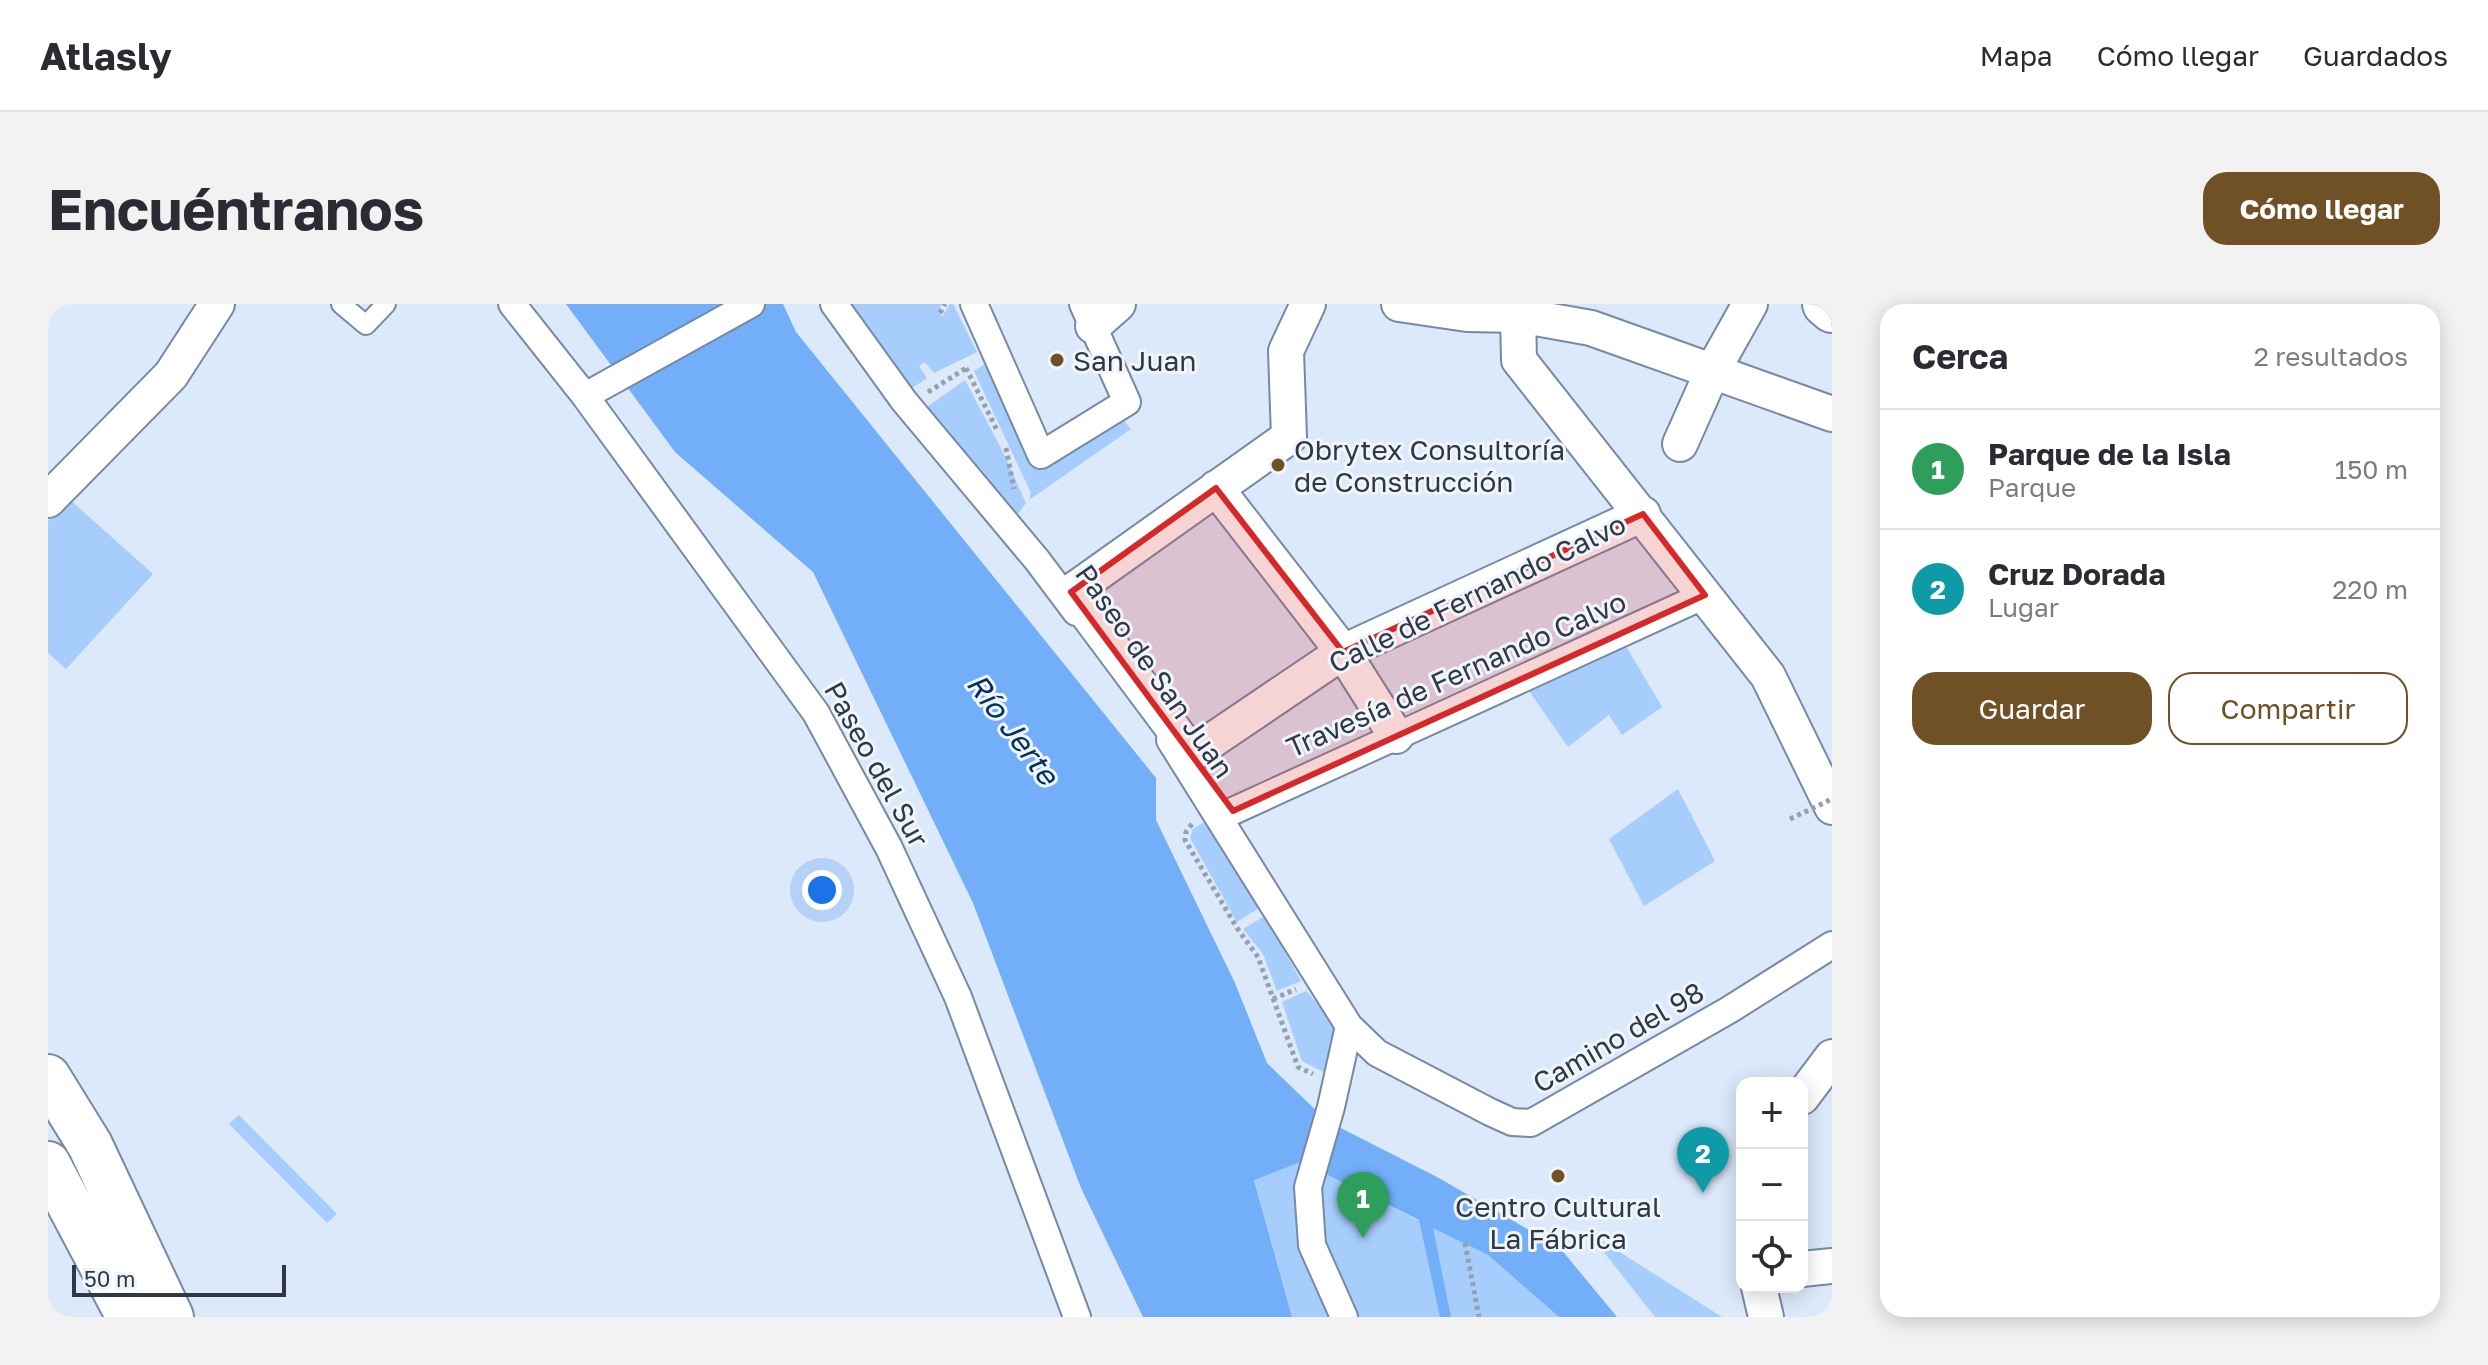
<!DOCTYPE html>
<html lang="es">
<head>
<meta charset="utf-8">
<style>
  body { margin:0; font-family:"Golos Text",sans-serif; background:#f2f2f3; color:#2b2b33 }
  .controls { position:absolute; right:24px; bottom:24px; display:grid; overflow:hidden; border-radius:16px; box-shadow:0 4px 20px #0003 }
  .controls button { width:72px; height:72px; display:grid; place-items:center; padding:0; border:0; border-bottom:2px solid #e1e1e2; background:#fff; color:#2b2b33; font:40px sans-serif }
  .scale { position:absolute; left:24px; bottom:20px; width:214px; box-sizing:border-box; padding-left:8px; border:4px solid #2f3843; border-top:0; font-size:22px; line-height:28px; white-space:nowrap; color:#2f3843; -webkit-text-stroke:6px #f0f5fb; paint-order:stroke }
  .you { position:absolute; left:774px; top:586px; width:28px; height:28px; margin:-20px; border:6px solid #fff; border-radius:50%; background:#1a73e8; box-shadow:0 0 0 12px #1a73e833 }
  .badge { display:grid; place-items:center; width:52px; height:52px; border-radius:50%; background:#705126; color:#fff; font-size:26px; font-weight:700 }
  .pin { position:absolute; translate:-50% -66px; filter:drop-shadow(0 2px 4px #0008) }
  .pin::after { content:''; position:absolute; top:42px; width:28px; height:24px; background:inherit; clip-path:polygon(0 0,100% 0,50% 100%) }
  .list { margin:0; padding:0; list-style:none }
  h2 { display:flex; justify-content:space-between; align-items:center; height:104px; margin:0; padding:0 32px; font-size:34px }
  h2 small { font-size:26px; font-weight:400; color:#7c7c81 }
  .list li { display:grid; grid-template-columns:52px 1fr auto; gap:24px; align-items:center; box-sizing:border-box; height:120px; padding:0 32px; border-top:2px solid #e1e1e2 }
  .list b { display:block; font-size:30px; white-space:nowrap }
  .list p { margin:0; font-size:26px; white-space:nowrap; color:#7c7c81 }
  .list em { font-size:26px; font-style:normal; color:#7c7c81 }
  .actions { display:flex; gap:16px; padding:24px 32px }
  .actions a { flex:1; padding:18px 0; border:2px solid #705126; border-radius:24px; text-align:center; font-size:28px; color:#705126 }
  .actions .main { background:#705126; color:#fff }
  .icon { flex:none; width:44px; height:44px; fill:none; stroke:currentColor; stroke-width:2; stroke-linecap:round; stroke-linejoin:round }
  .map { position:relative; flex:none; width:1784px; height:1013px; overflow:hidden; border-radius:24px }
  header { display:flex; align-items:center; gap:48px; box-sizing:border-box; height:112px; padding:0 40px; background:#fff; border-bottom:2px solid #e1e1e2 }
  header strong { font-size:38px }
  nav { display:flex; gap:44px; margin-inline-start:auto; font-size:28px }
  .intro { display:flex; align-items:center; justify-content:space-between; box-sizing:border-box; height:192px; padding:0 48px }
  h1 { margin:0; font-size:56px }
  .button { padding:20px 36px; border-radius:24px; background:#705126; color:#fff; font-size:28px; font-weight:700 }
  main { display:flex; gap:48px; padding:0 48px }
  aside { flex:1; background:#fff; border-radius:24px; box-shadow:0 4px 20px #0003 }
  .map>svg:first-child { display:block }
  .green { fill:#a6cdfc }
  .water { fill:#72aff8 }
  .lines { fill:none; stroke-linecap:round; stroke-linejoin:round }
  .service-casing { stroke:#758aa4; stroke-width:22 }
  .pedestrian-casing { stroke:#758aa4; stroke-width:30 }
  .minor-casing { stroke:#758aa4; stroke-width:38 }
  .secondary-casing { stroke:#758aa4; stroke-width:48 }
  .primary-casing { stroke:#758aa4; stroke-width:48 }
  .path { stroke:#94a0ae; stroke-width:5; stroke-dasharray:4 4; stroke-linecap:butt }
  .service { stroke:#fff; stroke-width:18 }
  .pedestrian { stroke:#fff; stroke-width:26 }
  .minor { stroke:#fff; stroke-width:34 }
  .secondary { stroke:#fff; stroke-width:44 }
  .primary { stroke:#fff; stroke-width:44 }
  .path-bridge { stroke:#94a0ae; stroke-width:5; stroke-dasharray:4 4; stroke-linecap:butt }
  .marked { fill:#d62828; fill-opacity:0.2; stroke:#d62828; stroke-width:6; stroke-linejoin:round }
  .poi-dot { fill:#705126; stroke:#f0f5fb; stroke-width:3 }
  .labels { text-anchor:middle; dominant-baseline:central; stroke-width:6; stroke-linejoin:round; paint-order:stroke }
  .poi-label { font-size:28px; fill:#2f3843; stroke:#f0f5fb; text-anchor:start }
  .street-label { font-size:28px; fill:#2f3843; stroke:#f0f5fb }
  .water-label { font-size:30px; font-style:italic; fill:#04305d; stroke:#f0f5fb }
</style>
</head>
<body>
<header>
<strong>Atlasly</strong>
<nav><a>Mapa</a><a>Cómo llegar</a><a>Guardados</a></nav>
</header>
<div class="intro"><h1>Encuéntranos</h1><a class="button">Cómo llegar</a></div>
<main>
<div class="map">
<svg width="1784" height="1013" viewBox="0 0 1784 1013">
  <rect width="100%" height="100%" fill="#dbe9fa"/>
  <path class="green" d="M798,0h96l-3,6 3,7 8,-13h3l24,48 -43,21 -9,-11 -6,4 8,12 -15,10z
    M937,60l57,107 77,-56 12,14 -102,71 2,-7 -57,-122z
    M917,76l37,70 24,53 -12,16 -87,-112z
    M20,194l85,76 -87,95 -18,-16v-132z
    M1576,339l38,64 -40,28 -13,-20 -41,32 -41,-59z
    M1630,485l37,72 -71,45 -35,-67z
    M1161,515l50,89 -22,14 -47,-84 3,-9z
    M1217,612l36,65 -24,10 -14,-37 -20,-25z
    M1258,687l34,36 -11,48 -27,-14 -20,-59z
    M191,811l98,99 -10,9 -98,-99z
    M1253,858l187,93 71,62h-267l-38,-138z
    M1540,928l134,85h-67z"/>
  <path class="water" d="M518,0h217l13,28 360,446v42l79,163 32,80 60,58 110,56 123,71 57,69h-58l-71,-62 -55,-27 18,89h-11l-21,-97 -118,-58 -47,18 38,137h-149l-62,-129 -108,-285 -160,-331 -138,-120z"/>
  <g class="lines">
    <g class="service-casing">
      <path id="service" d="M293,0l25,21 20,-21"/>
    </g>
    <g class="pedestrian-casing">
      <path id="pedestrian" d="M464,0l73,92 231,317 73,135 69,149 119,320
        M786,0l70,97 133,159 39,52
        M926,0l67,151 86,-53 -44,-98
        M537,92l166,-92
        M1122,436l179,286 -18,81 -23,80 4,58 32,72
        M1185,507l472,-216
        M1301,722l28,27 113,59 22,10 19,1 198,-113 103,-65"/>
    </g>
    <g class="minor-casing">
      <path id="minor" d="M1260,0l-22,47 3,86 -218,155 121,162 151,-102 300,-138
        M1351,0l68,10 51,1 73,13 241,86
        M1470,11l1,45 249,316 64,131
        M1045,22l25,-22
        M1632,140l33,-74 37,-66
        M1168,184l127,164 53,84
        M0,196l123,-125 46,-71
        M1754,793l30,-40
        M1754,965l30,-3
        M1711,983l7,30"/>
    </g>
    <g class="secondary-casing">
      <path id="secondary" d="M1777,0l7,6"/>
    </g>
    <g class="primary-casing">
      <path id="primary" d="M0,773l42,68 81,172
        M0,860l81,153"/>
    </g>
    <path class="path" d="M892,9l5,-9
      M918,64l32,64
      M880,88l40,-25
      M958,144l8,41
      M1144,520l-6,8 -1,8 52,88 21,29 40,110 15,7
      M1225,695l23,-10
      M1417,939l14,74"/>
    <use href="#service" class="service"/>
    <use href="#pedestrian" class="pedestrian"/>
    <use href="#minor" class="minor"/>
    <use href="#secondary" class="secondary"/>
    <use href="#primary" class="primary"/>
    <path class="path-bridge" d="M1742,515l42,-20"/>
  </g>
  <path class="marked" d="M1168,184l127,164 300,-138 62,81 -472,216 -162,-219z"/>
  <g class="poi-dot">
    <circle cx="1009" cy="56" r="8"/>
    <circle cx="1230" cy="161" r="8"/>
    <circle cx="1510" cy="872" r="8"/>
  </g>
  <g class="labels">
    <g class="poi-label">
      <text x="1025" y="56">San Juan</text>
      <text x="1246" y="145">Obrytex Consultoría<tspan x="1246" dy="32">de Construcción</tspan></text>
      <text x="1510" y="902" text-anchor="middle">Centro Cultural<tspan x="1510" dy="32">La Fábrica</tspan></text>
    </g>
    <g class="street-label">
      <text transform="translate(1429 289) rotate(-26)">Calle de Fernando Calvo</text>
      <text transform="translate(1107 367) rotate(55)">Paseo de San Juan</text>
      <text transform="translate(1408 370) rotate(-24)">Travesía de Fernando Calvo</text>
      <text transform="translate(829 460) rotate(61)">Paseo del Sur</text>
      <text transform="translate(1570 733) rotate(-30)">Camino del 98</text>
    </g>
    <g class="water-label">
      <text transform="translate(965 425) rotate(53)">Río Jerte</text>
    </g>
  </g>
</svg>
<div class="controls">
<button>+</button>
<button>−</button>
<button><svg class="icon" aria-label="locate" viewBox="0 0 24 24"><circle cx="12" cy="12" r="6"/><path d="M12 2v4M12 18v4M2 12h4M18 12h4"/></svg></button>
</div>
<div class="scale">50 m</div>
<div class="you"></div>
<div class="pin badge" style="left:1315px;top:934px;background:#2e9e5b">1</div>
<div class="pin badge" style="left:1655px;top:889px;background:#0f9aa8">2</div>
</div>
<aside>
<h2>Cerca<small>2 resultados</small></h2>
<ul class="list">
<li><span class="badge" style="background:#2e9e5b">1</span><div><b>Parque de la Isla</b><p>Parque</p></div><em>150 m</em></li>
<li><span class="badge" style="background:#0f9aa8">2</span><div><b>Cruz Dorada</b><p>Lugar</p></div><em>220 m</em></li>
</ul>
<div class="actions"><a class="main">Guardar</a><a>Compartir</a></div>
</aside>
</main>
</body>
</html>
